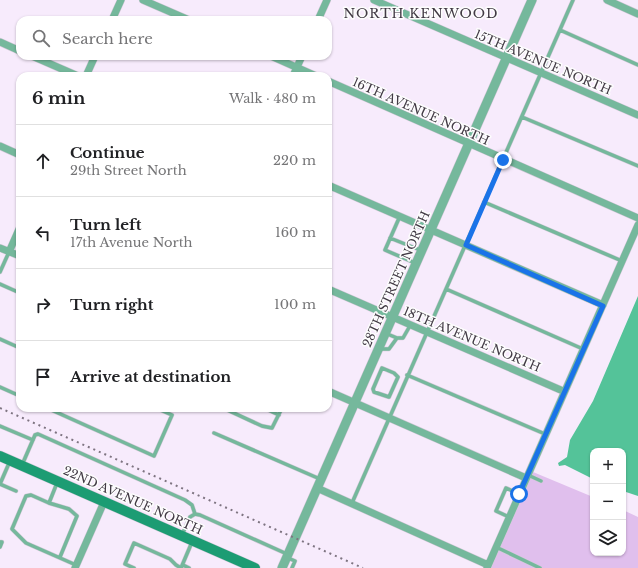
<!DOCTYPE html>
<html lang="en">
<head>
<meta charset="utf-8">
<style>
  body { margin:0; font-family:"Libre Baskerville",serif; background:#f2f2f2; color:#202124 }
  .controls { position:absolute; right:12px; bottom:12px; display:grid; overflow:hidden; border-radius:8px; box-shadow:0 1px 3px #0004 }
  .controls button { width:36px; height:36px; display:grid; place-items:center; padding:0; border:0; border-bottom:1px solid #e0e0e0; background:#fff; color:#202124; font:20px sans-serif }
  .stop { position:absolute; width:12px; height:12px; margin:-9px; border:3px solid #1a73e8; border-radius:50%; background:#fff }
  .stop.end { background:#1a73e8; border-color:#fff; box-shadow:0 1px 4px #0008 }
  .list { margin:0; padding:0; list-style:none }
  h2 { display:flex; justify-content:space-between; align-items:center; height:52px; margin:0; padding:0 16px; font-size:17px }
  h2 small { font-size:13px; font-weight:400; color:#757577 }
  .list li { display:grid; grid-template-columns:26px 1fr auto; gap:12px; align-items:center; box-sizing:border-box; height:72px; padding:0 16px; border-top:1px solid #e0e0e0 }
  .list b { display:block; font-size:15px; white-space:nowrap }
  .list p { margin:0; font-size:13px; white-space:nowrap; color:#757577 }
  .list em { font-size:13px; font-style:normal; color:#757577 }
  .icon { flex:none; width:22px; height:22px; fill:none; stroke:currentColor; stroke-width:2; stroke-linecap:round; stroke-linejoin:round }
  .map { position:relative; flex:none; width:638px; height:568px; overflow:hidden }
  .search { position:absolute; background:#fff; box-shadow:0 1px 3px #0004; left:16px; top:16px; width:316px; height:44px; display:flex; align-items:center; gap:10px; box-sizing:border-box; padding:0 14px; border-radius:12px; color:#757577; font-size:15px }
  .panel { position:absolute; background:#fff; box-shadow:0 1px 3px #0004; left:16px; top:72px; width:316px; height:340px; border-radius:12px }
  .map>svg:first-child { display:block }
  .green { fill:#e0bfed }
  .water { fill:#54c399 }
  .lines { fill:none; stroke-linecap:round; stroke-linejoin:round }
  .service-casing { stroke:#d3c8d7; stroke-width:4.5 }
  .minor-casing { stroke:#d3c8d7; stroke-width:8 }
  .tertiary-casing { stroke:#d3c8d7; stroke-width:10 }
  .secondary-casing { stroke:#d3c8d7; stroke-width:11 }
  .service { stroke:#75b89c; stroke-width:3.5 }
  .minor { stroke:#75b89c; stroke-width:7 }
  .tertiary { stroke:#75b89c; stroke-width:9 }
  .secondary { stroke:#1c9c73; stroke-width:10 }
  .rail { stroke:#7e7481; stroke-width:2; stroke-dasharray:2 4; stroke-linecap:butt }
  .route { stroke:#1a73e8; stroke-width:5 }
  .labels { text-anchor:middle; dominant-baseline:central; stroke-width:3; stroke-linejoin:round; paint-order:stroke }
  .street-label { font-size:12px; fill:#423a45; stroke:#fdfdfd }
  .neighbourhood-label { font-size:13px; letter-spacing:1px; fill:#423a45; stroke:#fdfdfd }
</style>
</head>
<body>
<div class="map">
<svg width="638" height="568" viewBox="0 0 638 568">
  <rect width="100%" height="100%" fill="#f7ebfc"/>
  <path class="green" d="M533,472l60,25v56h30v-43l15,7v51h-147z"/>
  <path class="water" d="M638,296v200l-15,-5v-40h-30v28l-28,-14 -6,1 -1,-3 9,-6 3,-17 23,-39z"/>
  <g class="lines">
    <g class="service-casing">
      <path id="service" d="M560,30l78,35
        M522,117l116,49
        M484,202l138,59
        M400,216l-15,34 30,13
        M390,238l30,12
        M0,272l9,-20
        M0,284l20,9
        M446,289l137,60
        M385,333l12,5
        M0,339l20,9
        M380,349h9l8,-11h6l8,-14
        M382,368l12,5 4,4 -9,20 -15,-5 -1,-3z
        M407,375l138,59
        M0,387l20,9
        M47,408l107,48 18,-41 -16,-7
        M223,408l39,18 10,2 10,-20
        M264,408l15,7
        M0,426l33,14
        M214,433l106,46
        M22,465l13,-30 3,-1 147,66 7,5 3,9
        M528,475l13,6
        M57,483l-8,20 -18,-8 -5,1 -14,33 14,14 50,22
        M0,484l10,-23
        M0,484l16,7
        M49,503l20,6 8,7 -17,41
        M352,503l221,-503
        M509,517l-13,-6 10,-23 13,6
        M182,535l8,-18 5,-3 5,1 87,39
        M0,542h2l-2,5
        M496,547l44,21
        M288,558l7,3 -3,7
        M183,565l6,3
        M134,568l-9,-4 9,-21 36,16 6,6 5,3 11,-26"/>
    </g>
    <g class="minor-casing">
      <path id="minor" d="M143,0l46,20
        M374,0l264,115
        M607,0l31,14
        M112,20l9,-20
        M318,20l9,-20
        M0,42l20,9
        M32,56l46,20
        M271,56l45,20
        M86,76l9,-20
        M293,76l9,-20
        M328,81l310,137
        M0,146l20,9
        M328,185l275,120
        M0,248l20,8
        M9,252l11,-25
        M328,289l235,102
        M328,391l198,87
        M317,488l171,77
        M75,568l29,-66
        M487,568l151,-343"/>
    </g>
    <g class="tertiary-casing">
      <path id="tertiary" d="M282,568l250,-568"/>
    </g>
    <g class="secondary-casing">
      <path id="secondary" d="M0,456l255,112"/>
    </g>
    <use href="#service" class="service"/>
    <use href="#minor" class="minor"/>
    <use href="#tertiary" class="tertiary"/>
    <use href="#secondary" class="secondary"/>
    <path class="rail" d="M0,408l363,160"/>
  </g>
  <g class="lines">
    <path class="route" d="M503,160l-37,85 137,61 -84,188"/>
  </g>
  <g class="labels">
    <g class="street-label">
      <text transform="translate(543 62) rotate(23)">15TH AVENUE NORTH</text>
      <text transform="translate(421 111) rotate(24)">16TH AVENUE NORTH</text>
      <text transform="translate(396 279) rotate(-66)">28TH STREET NORTH</text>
      <text transform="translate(472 339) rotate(23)">18TH AVENUE NORTH</text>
      <text transform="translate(133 500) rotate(24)">22ND AVENUE NORTH</text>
    </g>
    <g class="neighbourhood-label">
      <text x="421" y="13">NORTH KENWOOD</text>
    </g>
  </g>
</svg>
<div class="controls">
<button>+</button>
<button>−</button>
<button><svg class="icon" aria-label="layers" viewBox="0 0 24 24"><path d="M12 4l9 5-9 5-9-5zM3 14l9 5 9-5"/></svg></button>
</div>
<div class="stop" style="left:519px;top:494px"></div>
<div class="stop end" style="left:503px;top:160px"></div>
<div class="search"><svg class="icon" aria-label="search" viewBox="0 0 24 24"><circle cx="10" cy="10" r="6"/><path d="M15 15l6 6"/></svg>Search here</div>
<section class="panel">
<h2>6 min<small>Walk · 480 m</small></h2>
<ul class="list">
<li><svg class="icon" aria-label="ahead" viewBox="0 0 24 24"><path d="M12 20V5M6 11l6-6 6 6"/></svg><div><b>Continue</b><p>29th Street North</p></div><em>220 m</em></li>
<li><svg class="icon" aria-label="left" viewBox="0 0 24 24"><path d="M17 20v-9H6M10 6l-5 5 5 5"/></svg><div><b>Turn left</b><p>17th Avenue North</p></div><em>160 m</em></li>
<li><svg class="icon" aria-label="right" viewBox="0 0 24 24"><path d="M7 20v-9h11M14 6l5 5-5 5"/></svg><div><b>Turn right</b></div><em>100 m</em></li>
<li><svg class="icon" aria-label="arrive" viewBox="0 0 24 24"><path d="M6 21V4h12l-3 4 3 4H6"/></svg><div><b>Arrive at destination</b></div></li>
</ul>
</section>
</div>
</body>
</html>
